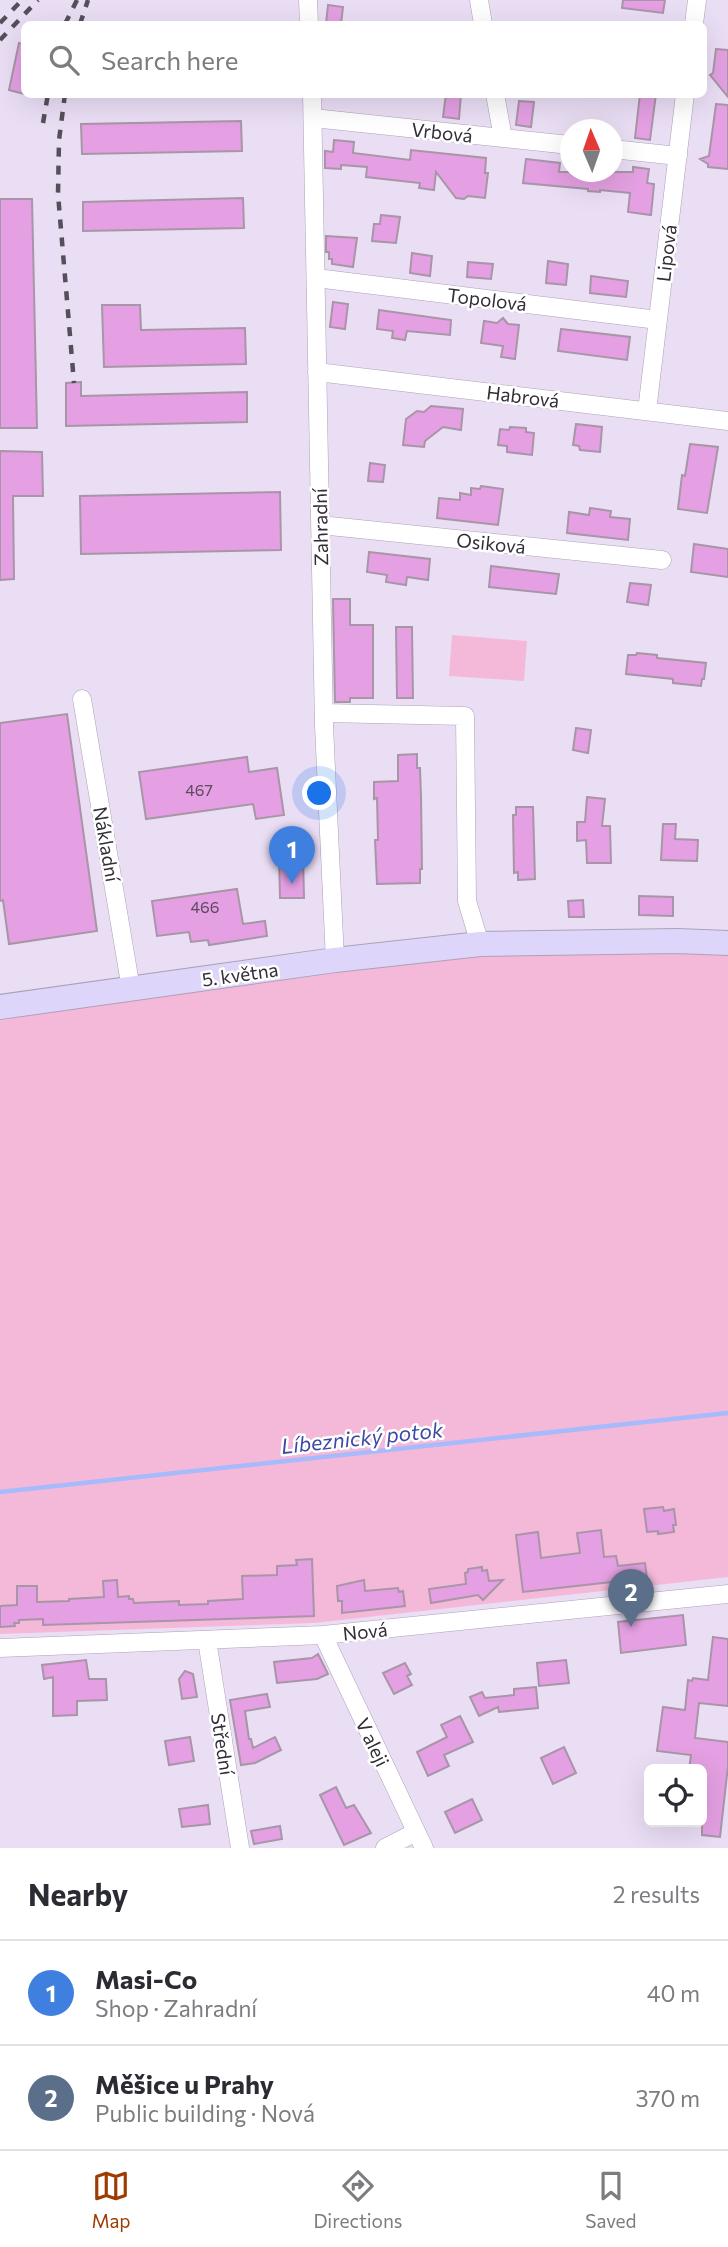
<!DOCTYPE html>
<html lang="en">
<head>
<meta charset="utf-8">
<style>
  body { margin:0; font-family:Commissioner,sans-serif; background:#f2f2f3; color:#2b2b33 }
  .controls { position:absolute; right:21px; bottom:21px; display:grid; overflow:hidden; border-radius:10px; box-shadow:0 7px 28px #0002 }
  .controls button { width:63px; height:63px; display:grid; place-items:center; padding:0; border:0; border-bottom:2px solid #e1e1e2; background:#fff; color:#2b2b33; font:35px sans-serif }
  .compass { position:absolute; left:560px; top:119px; width:63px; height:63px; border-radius:50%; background:#fff; box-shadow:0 7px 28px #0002; rotate:358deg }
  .you { position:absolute; left:320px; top:794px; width:24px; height:24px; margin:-18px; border:5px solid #fff; border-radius:50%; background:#1a73e8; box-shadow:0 0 0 10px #1a73e833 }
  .badge { display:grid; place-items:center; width:46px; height:46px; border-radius:50%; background:#9e3b00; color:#fff; font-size:23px; font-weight:700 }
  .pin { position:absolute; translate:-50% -58px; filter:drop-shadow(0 2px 4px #0008) }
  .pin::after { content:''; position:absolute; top:37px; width:24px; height:21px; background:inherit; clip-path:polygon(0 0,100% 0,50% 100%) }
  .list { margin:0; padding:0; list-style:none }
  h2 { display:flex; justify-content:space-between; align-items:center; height:91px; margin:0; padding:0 28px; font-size:30px }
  h2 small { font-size:23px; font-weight:400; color:#7c7c81 }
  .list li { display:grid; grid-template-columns:46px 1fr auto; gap:21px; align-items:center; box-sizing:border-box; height:105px; padding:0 28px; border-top:2px solid #e1e1e2 }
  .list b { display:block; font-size:26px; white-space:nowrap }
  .list p { margin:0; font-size:23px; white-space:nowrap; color:#7c7c81 }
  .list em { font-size:23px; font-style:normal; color:#7c7c81 }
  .icon { flex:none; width:38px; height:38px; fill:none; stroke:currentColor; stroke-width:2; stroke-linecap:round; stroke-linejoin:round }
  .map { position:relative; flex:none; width:728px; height:1848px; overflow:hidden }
  .search { position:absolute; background:#fff; box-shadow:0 7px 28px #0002; left:21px; right:21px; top:21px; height:77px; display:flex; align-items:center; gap:18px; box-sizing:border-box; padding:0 24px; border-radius:10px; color:#7c7c81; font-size:26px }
  .sheet { height:301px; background:#fff }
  nav { display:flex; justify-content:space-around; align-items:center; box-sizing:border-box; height:98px; border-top:2px solid #e1e1e2; background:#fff; font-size:19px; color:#7c7c81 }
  nav a { display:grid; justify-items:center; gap:4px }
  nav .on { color:#9e3b00 }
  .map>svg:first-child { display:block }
  .green { fill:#f4b9d8 }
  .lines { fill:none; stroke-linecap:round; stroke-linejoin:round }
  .stream { stroke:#a7bafb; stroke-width:4.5 }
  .building { fill:#e4a0e2; stroke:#a895a7; stroke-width:2 }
  .minor-casing { stroke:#ada1b7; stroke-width:19 }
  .secondary-casing { stroke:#ada1b7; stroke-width:26 }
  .minor { stroke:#fff; stroke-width:18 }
  .secondary { stroke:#ddd6fa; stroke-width:24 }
  .rail { stroke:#554f5a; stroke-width:4.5; stroke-dasharray:9 9; stroke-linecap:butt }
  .labels { text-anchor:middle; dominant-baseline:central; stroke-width:5; stroke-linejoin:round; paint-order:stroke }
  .number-label { font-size:16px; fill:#5e4a61 }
  .street-label { font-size:19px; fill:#322d36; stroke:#fff }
  .water-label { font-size:21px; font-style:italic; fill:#3949a5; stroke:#fff }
</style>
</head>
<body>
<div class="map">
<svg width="728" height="1848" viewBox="0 0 728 1848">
  <rect width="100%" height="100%" fill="#eadef5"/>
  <path class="green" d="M452,635l75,6 -3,40 -75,-5z
    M728,950v627l-414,46 -314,11v-618l465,-63z"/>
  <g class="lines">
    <path class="stream" d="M0,1492l728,-79"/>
  </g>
  <path class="building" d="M623,0h42l-2,13 -41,-5z
    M328,5l15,2 -2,17h-15z
    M19,43l5,1v50l-15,-4z
    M716,49l12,1v47l-18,-22 3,-2z
    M446,94h15l-2,25 -16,-2z
    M640,94h16l-6,46 -15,-2z
    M519,101l15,1 -3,25 -15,-2z
    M716,104l12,1v64l-20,-2v-3l-8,-5 9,-3z
    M241,121l1,30 -160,3 -1,-30z
    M334,140l20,2 -1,11 57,7 1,-10 75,8 -1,15h3l-3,25 -17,-2 -4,3 -8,-1 -20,-26 -2,18 -15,-2 1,-5 -54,-6 1,-10 -26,-2v4l-16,-1v-17l8,1z
    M526,159l34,4 -1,9h74v-5l16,2 -2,14 7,1 -3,31 -23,-3 2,-19 -30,-3v2l-12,-1v-2l-65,-6z
    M243,198l1,30 -161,3v-29z
    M0,199h32l5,229h-37z
    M381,215l19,2 -4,26 -24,-2 2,-17h6z
    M326,236l31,2 -4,29 -21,-3v-5h-3v-7h-3z
    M412,253l20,3 -2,20 -20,-3z
    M548,261l20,3 -2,21 -20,-2z
    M468,262l25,2 -2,15 -24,-2z
    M591,276l37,5 -2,16 -36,-4z
    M333,302l15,2 -3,25 -15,-2z
    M102,305h38l1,25 104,-2 1,36 -142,3z
    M379,310l72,10 -1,15 -43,-4 -2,9 -13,-2 1,-7 -16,-2z
    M503,318l5,6 11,1 -4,34 -14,-2 2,-11 -22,-3 3,-22 13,2z
    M561,329l69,8 -3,23 -69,-9z
    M81,382v14l166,-4v30l-181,4v-43z
    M431,406l32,3 -2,21 -18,-3 -18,14 -1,6 -21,-2 3,-26 11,-8 7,1z
    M576,424l26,3 -2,25 -20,-2 -1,-4 -6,-1z
    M510,427l16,1v4l8,1 -2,22 -25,-3v-6l-9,-1 2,-16 9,1z
    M690,444l28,3 -11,66 -29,-4 4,-34 3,1z
    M0,451l42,1 1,44h-30l1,83 -14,1z
    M370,463l15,2 -2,17 -15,-1z
    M481,486l22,3 -5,36 -61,-7 2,-20 21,2v-7l11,2v-7l9,1z
    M280,492l1,58 -200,4 -1,-58z
    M590,508l21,3 -1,6 20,2 -2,21 -61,-7 2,-21 20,3z
    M694,544l34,5v28l-37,-5z
    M369,552l61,7 -2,21 -21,-3 -1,8 -20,-3 1,-7 -20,-3z
    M491,566l68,8 -3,20 -67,-7z
    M630,583l21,2 -3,20 -21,-3z
    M333,599h17v26h23v73h-23v4h-15z
    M396,627h16l1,71h-16z
    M637,653l20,2v3l49,5 -2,16h-2l-1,7 -28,-3v-4l-47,-5 2,-19h8z
    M67,714l30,217 -88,13 -6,-44 -3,1v-178z
    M576,728l15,2 -3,23 -15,-3z
    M417,754v14h3l1,29 1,72h-2v14l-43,1 -2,-44h3l-1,-42 -3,1v-17l24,-1v-26z
    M247,757l2,15 28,-4 7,47 -28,4 -3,-15 -107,15 -7,-47z
    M587,797l18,2 -3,27h8l1,37h-24l-1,-23 -9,1v-19h8z
    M516,807h17l2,72 -17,1v-8l-4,1 -1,-58h3z
    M663,824h13l-1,15 23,1 -1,21 -36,-1z
    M303,855l1,43h-24l-1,-42z
    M237,889l6,35 22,-3 2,15 -58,9 -1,-5 -17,2 -2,-10 -32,4 -5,-35z
    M639,896l34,1v19l-34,-1z
    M583,900l1,17h-15l-1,-16z
    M663,1507l1,4 10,-2 2,16h-3l1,7 -16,2v-3l-11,1 -3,-23z
    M601,1530l3,27 12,-1 2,10 27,-3 2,15 -124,14 -7,-57 22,-3 3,26 39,-5 -3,-20z
    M312,1559l2,57 -271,9v-6l-24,1v3h-5l1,3 -15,1v-21l17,-1v-19h20v16l32,-1v-2l35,-2 -1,-16 14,-1 1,17 11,-1v3h4l1,4 45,-2v4l29,-1v-3l35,-2 -1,-23 35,-1v-9l20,-1 -1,-5z
    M482,1567v4l5,-1 2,11 14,-1 -20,20 -5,-5 -47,8 -2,-14 37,-5 -1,-11 3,-1v-3z
    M364,1580l1,11 33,-3 1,4 4,-1 2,15 -63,7v-12h-4l-1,-15z
    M683,1615l3,30 -65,8 -3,-31z
    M713,1637l15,2v67l-29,-3 -4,35 33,4v24l-8,71 -18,-2v-66h-13l2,-14 -34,-4 6,-44 22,3 3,-30 4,1 1,-3 15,2z
    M318,1654l10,20 -11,5 -40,4 -3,-21 38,-4z
    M86,1660l3,19h17l1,21 -30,1v14l-24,1v-39l-9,2 -2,-14z
    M566,1660l3,23 -30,3 -2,-23z
    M405,1663l6,11 -4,2 5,9 -18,9 -11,-21z
    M185,1671l8,3 4,23 -15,2 -3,-20z
    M536,1687l2,21 -39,4 -1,-5 -19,9 -9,-19 12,-5 3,6 29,-3v-6z
    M267,1694l3,13 -25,4 4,28h2l2,9 22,-11 6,13 -26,13 -14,2 -11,-65z
    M460,1716l13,26 -29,13 5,11 -21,10 -11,-24 30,-15 -6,-12z
    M190,1737l4,24 -25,4 -4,-24z
    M564,1747l12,26 -23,11 -12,-26z
    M336,1787l10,21 8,-3 17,28 -27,12 -24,-50z
    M472,1799l10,21 -27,13 -10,-21z
    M208,1805l2,19 -28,3 -3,-18z
    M280,1826l2,13 -28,5 -3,-13z"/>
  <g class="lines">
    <g class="minor-casing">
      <path id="minor" d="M308,0l1,24
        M479,0l4,24
        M694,24l3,-24
        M312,94l12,632 11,234
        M495,94l8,44
        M313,118l257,27
        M612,149l66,7
        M316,278l342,42
        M317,372l411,49
        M647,411l38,-317
        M320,525l342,35
        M82,699l49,290
        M324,713l141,3 2,185 13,43
        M323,1635l101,213
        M207,1640l33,208
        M0,1648l323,-13 405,-41
        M385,1848l31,-16"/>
    </g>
    <g class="secondary-casing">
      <path id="secondary" d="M0,1007l335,-47 145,-16 197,-3 51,2"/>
    </g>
    <use href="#minor" class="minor"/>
    <use href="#secondary" class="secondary"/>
    <path class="rail" d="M0,23l22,-23
      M65,24l12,-24
      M80,24l8,-24
      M0,40l38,-40
      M65,94l-6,46 -1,54 16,189
      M43,123l5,-29"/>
  </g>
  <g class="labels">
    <g class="number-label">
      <text x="199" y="789">467</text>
      <text x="205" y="906">466</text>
    </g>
    <g class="street-label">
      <text transform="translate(442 132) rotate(6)">Vrbová</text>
      <text transform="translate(666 253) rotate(-83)">Lipová</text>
      <text transform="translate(487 299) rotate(7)">Topolová</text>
      <text transform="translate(523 396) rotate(7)">Habrová</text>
      <text transform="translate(320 527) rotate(-91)">Zahradní</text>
      <text transform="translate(491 543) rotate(6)">Osiková</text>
      <text transform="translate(107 844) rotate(80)">Nákladní</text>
      <text transform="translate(240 974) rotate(-8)">5. května</text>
      <text transform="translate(365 1631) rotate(-6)">Nová</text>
      <text transform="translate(373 1742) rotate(64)">V aleji</text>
      <text transform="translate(223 1744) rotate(81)">Střední</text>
    </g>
    <g class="water-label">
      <text transform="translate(362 1437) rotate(-6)">Líbeznický potok</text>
    </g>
  </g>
</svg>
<div class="controls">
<button><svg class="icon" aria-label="locate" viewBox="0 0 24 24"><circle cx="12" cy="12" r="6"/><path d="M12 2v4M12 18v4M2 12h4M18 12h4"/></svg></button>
</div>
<svg class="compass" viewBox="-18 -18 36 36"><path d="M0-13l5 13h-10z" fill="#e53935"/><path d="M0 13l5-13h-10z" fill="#7c7c81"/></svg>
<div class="you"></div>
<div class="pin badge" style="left:292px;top:884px;background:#3f7fe0">1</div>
<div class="pin badge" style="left:631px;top:1627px;background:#5c6f8a">2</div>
<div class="search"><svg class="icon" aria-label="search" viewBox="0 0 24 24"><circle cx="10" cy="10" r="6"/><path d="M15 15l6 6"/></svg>Search here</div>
</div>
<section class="sheet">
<h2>Nearby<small>2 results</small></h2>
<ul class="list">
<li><span class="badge" style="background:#3f7fe0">1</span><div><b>Masi-Co</b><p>Shop · Zahradní</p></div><em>40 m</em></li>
<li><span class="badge" style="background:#5c6f8a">2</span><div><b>Měšice u Prahy</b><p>Public building · Nová</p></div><em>370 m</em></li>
</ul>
</section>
<nav>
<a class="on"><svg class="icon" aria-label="map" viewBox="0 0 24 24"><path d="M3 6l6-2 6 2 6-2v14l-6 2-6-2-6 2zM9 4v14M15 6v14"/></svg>Map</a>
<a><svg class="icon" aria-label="directions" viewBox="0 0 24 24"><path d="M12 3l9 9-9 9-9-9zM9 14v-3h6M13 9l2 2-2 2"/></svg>Directions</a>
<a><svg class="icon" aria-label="saved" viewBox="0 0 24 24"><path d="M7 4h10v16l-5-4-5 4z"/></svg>Saved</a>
</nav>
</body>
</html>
